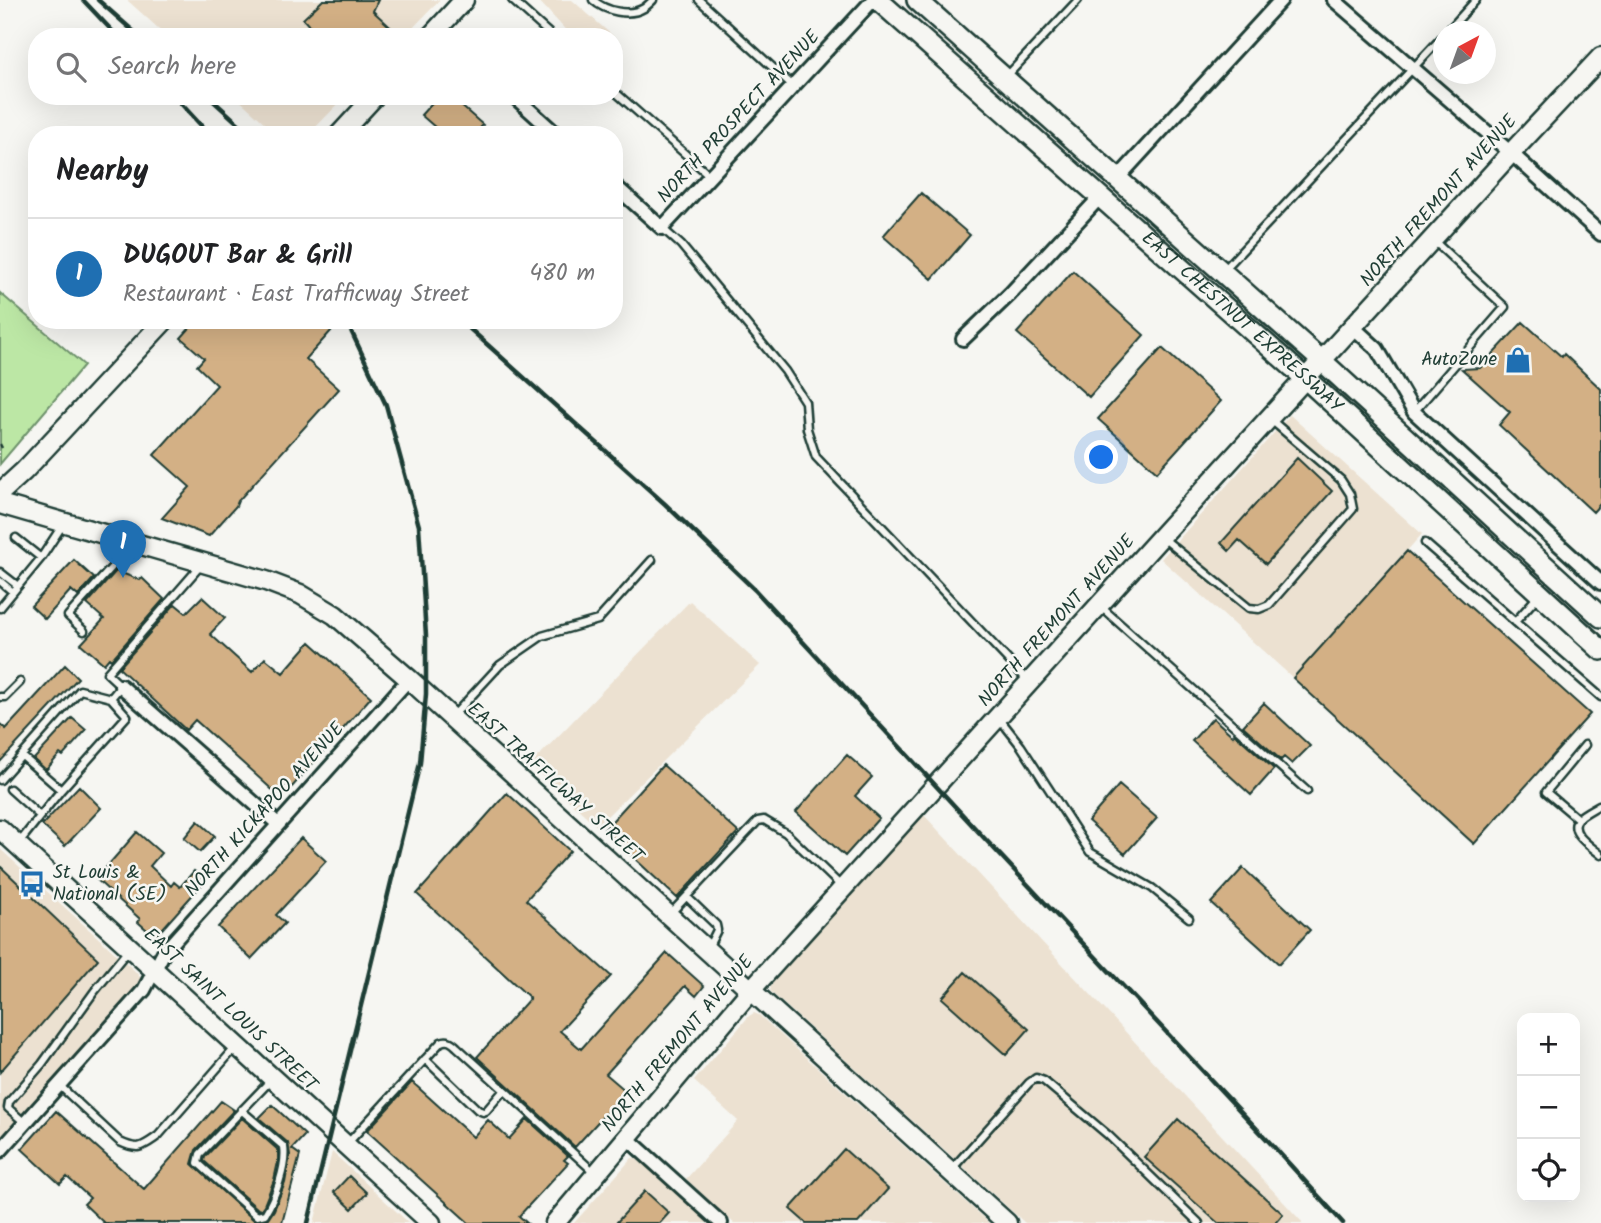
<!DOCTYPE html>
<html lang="en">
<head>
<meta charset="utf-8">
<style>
  body { margin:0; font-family:Kalam,sans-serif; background:#f6f6f6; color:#202124 }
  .controls { position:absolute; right:21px; bottom:21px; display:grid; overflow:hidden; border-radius:14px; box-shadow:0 7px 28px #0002 }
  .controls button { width:63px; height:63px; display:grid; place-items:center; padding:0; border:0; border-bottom:2px solid #e0e0e0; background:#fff; color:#202124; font:35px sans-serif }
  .compass { position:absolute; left:1433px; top:21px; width:63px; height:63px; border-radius:50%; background:#fff; box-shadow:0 7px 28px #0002; rotate:41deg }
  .you { position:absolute; left:1102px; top:458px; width:24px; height:24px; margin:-18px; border:5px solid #fff; border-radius:50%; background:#1a73e8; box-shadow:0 0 0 10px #1a73e833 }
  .badge { display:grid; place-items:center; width:46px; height:46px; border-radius:50%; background:#1f6fb2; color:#fff; font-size:23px; font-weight:700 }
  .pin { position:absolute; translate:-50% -58px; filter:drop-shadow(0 2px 4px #0008) }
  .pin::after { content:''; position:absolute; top:37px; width:24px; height:21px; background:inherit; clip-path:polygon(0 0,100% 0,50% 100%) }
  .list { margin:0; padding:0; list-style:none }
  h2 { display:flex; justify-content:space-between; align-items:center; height:91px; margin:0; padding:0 28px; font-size:30px }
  h2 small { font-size:23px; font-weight:400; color:#757577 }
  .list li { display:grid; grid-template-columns:46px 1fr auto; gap:21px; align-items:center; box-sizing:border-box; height:112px; padding:0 28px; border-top:2px solid #e0e0e0 }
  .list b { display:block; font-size:26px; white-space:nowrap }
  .list p { margin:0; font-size:23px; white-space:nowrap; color:#757577 }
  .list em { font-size:23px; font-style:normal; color:#757577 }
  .icon { flex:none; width:38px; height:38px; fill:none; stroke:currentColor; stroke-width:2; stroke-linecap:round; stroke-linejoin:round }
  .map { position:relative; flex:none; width:1601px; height:1223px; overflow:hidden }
  .search { position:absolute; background:#fff; box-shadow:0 7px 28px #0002; left:28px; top:28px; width:595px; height:77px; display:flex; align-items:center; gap:18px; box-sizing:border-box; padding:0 24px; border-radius:28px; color:#757577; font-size:26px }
  .panel { position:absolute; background:#fff; box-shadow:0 7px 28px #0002; left:28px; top:126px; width:595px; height:203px; border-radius:28px }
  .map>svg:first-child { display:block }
  .built { fill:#ece1d1 }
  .green { fill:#bce7a5; stroke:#6e926c; stroke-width:2 }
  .building { fill:#d3b085; stroke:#1f3d34; stroke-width:2 }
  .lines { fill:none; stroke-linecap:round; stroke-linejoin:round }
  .lane-casing { stroke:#1f3d34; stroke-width:11 }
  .street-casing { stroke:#1f3d34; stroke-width:18 }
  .secondary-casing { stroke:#1f3d34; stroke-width:23 }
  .primary-casing { stroke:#1f3d34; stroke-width:24 }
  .path { stroke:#1f3d34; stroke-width:2.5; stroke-dasharray:7 5; stroke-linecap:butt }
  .lane { stroke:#f6f6f2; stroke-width:6 }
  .street { stroke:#f6f6f2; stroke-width:12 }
  .secondary { stroke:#f6f6f2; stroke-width:18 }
  .primary { stroke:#f6f6f2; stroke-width:19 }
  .rail { stroke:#1f3d34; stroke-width:4.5 }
  .labels { text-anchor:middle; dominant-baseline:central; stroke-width:5; stroke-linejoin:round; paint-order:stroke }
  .street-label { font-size:19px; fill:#1f3d34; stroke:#f6f6f2 }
  .poi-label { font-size:19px; fill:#1f3d34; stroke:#f6f6f2; text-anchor:end }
</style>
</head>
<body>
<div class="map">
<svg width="1601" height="1223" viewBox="0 0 1601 1223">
  <rect width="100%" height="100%" fill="#f6f6f2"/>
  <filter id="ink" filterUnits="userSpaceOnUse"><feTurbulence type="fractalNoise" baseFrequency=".0143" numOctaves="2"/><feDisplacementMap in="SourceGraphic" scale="14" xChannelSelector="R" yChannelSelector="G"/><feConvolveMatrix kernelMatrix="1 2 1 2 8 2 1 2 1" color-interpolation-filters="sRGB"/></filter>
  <g filter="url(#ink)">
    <path class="built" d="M127,0h313l-36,37h-236z
      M538,0h34l42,37h-42z
      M235,96h111l-38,39h-30z
      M1290,415l132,119 -129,144 -132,-119z
      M690,601l70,64 -163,161 -67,-61z
      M924,815l379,408h-278l-252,-229 -3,-4 3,-10z
      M0,849l135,122 5,6 1,5 -3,7 -138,154z
      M754,1013l5,2 230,208h-255l-48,-44 52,-58 -44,-40 55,-65z
      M332,1152l77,71h-95z
      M632,1158l9,1 71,64h-138z"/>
    <path class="green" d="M0,293l84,72 -84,99z"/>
    <path class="building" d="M323,0h55l-5,11 28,26h-82l-16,-18z
      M438,96h12l33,29 -9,10h-30l-23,-20z
      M921,193l49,42 -38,44 -49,-43z
      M1073,271l71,64 -55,62 -72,-64z
      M197,320h125l10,10 -26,29 33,30 -101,112 -2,5 -27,30 -47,-18 28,-31 -36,-32 63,-70 -20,-19 7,-8 -23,-20z
      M1523,322l39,35 2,-3 37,35v114l-8,9 -94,-87 11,-13 -48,-43 18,-1z
      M1162,348l59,53 -64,71 -59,-53z
      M1297,458l35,33 -66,73 -27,-24 -10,11 -8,-8z
      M1407,551l183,163 -116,130 -181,-166z
      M74,560l20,18 -16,18 -7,-6 -26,29 -14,-13z
      M116,571l24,9 2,-2 22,21 -53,61 -2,-2 -5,6 -23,-20 23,-25 -17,-15z
      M202,597l23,21 -15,16 42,38 13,-14 18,15 27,-31 61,55 -79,90 -5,-3 -10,10 -82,-74 -9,10 -67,-62 56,-64 11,9z
      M65,665l13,13 -78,84v-38l6,5z
      M1264,703l46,43 -18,18 -8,-7 -3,3 -38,-34z
      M72,718l14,12 -23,26 -3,-2 -14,16 -12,-11z
      M1213,718l20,18 2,-2 39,35 -23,26 -59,-54z
      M847,755l25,22 -17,19 24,22 -34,38 -49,-44z
      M663,765l75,67 -61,66 -73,-68z
      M1119,785l38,33 -32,36 -37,-33z
      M79,786l22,22 -36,38 -23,-21z
      M507,793l63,58 -44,49 85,76 -51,55 21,18 86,-96 37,33 -8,10 -11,-10 -79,88 20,17 -51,56 -98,-90 53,-59 -113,-104z
      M198,821l17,15 -15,16 -16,-14z
      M137,832l24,21 -11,13 21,20 3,-4 6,5 14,-16 11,10 -50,56 -17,-15 2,-3 -44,-40z
      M301,838l25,23 -50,54 9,8 -34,36 -33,-32z
      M0,866l98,93 -98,113z
      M1243,868l67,62 -31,34 -68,-61z
      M965,972l64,57 -23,26 -64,-57z
      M412,1082l61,55 15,-17 21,19 18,-20 41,37 -4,4 4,3 -49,53 8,7h-58l-102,-92z
      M221,1101l13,9 -38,40 -4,14 63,57 13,-2 6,-9 11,-27 5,-28 -2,-12 -29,-25 13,-13 33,30 -13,14 8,6 -18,68h-178l-20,-19 6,-6 -23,-21 -7,7 -38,-35 34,-38 88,78z
      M242,1118l36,32v12l-4,18 -10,25 -3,4 -2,1 -55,-49 1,-4z
      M1178,1119l105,95 -8,9h-57l-74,-66z
      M844,1149l44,40 -30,34h-52l-16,-14z
      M349,1176l18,17 -15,16 -18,-17z
      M645,1191l24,22 -9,10h-44z"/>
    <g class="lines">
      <g class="lane-casing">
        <path id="lane" d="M512,0l41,37
          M593,0c12,11 36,17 51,8 3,-2 6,-5 9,-8
          M699,0l94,86
          M1447,32l29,-32
          M1006,77l72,-77
          M614,91l96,85
          M662,228l19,17 104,126 20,31 2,27 9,28 212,224
          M1223,271l221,-236
          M1414,412l91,-105 -71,-66
          M16,538l25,20
          M1163,538l86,70 10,1 10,-4 84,-96 -3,-15 -9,-14 -71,-61
          M1425,543l176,154
          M0,572l18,14
          M0,581l13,11
          M1100,606l207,185
          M0,608l41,-50 21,-32
          M1515,622l24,-27
          M84,631l-16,-15 44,-49 8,-26
          M0,697h5l15,-15
          M111,698l10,-12 -14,-13 95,-109
          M453,716l47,-51 42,-29 56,-16 54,-60
          M999,718l22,28 69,106 62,36 37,30
          M22,756l39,34
          M0,780l80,-90 31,8 16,18 -66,74 -43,54
          M10,789l30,27
          M1599,805c-6,4 -15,8 -20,13 -13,14 13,29 22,37
          M1578,819l-32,-27 39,-47
          M687,897l29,28 1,5 -10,20
          M670,914l88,-93 6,-1 22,13 56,54
          M425,1059l53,51 5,2 3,-1 18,-21
          M59,1085l61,57c19,9 22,5 38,-6l77,-88
          M241,1110l43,37c3,19 -9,51 -19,67l-8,2 -59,-53 2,-9 71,-74
          M25,1123l-17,-15 1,-6 33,-38 52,-72 35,-43
          M347,1144l94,-102c7,-3 11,0 16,5l137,125
          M951,1170l78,-87 7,-5 8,3 64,54 91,88"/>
      </g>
      <g class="street-casing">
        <path id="street" d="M1334,0l177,153 90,81
          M514,96l43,39
          M1117,179l164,-179
          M614,185l48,43 211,-228
          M1353,327l24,22 37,63 187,171
          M963,339l47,-45 90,-97
          M121,686l157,138
          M626,1137l95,86
          M0,1151l144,-161 20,-38 245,-273"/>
      </g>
      <g class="secondary-casing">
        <path id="secondary" d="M430,37l34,-37
          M339,135l36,-39
          M0,493l24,-22 141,-151
          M0,504l266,77 34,13 35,21 74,64 598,544
          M0,829l431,394
          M555,1223l196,-233 416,-460 344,-377 90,-96"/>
      </g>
      <g class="primary-casing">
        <g id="primary">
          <path id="s1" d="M878,0l428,379 295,271"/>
          <path d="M917,0l405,361 279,256"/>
        </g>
      </g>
      <path class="path" d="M0,444l2,4"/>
      <use href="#lane" class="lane"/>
      <use href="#street" class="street"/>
      <use href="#secondary" class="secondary"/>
      <use href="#primary" class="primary"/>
      <path class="rail" d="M83,0l35,37
        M98,0l42,37
        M174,96l36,39
        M208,96l43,39
        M460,320l205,184 90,86 231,250 288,307 69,76
        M308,1223l112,-460 6,-69v-58l-7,-110 -33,-121 -40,-85"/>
    </g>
  </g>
  <defs>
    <g id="shop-bare" transform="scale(2.1)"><path d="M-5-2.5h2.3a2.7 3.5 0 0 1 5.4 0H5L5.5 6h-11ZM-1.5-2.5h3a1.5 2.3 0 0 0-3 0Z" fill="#1f6fb2" stroke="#f6f6f2" stroke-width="2.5" paint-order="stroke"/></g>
    <g id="bus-bare" transform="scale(2.1)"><path d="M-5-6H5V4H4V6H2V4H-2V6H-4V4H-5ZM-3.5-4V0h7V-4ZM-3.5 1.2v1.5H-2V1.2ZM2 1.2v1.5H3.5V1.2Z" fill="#1f6fb2" stroke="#f6f6f2" stroke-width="2.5" paint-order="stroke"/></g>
  </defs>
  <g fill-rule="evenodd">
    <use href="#shop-bare" x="1518" y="360"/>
    <use href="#bus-bare" x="32" y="884"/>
  </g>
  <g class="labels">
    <g class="street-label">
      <text transform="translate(739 117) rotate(-47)">NORTH PROSPECT AVENUE</text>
      <text transform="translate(1439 201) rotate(-48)">NORTH FREMONT AVENUE</text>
      <text stroke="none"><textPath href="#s1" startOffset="486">EAST CHESTNUT EXPRESSWAY</textPath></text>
      <text transform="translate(1057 621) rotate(-48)">NORTH FREMONT AVENUE</text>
      <text transform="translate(555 783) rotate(42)">EAST TRAFFICWAY STREET</text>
      <text transform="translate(265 810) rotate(-48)">NORTH KICKAPOO AVENUE</text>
      <text transform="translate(230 1010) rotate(43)">EAST SAINT LOUIS STREET</text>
      <text transform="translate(678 1044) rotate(-50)">NORTH FREMONT AVENUE</text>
    </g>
    <g class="poi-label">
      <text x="1497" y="360">AutoZone</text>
      <text x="53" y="873" text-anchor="start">St Louis &amp;<tspan x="53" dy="22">National (SE)</tspan></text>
    </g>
  </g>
</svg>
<div class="controls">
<button>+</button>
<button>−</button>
<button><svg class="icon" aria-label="locate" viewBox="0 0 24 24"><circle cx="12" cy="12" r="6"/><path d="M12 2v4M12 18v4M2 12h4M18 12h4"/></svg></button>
</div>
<svg class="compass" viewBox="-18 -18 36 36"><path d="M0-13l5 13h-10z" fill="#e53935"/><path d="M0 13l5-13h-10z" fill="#757577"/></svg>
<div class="you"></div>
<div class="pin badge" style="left:123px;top:578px">1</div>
<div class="search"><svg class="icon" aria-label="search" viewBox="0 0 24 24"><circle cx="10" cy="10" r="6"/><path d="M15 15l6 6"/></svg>Search here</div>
<section class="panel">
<h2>Nearby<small></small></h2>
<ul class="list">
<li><span class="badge">1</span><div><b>DUGOUT Bar &amp; Grill</b><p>Restaurant · East Trafficway Street</p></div><em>480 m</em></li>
</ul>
</section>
</div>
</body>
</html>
